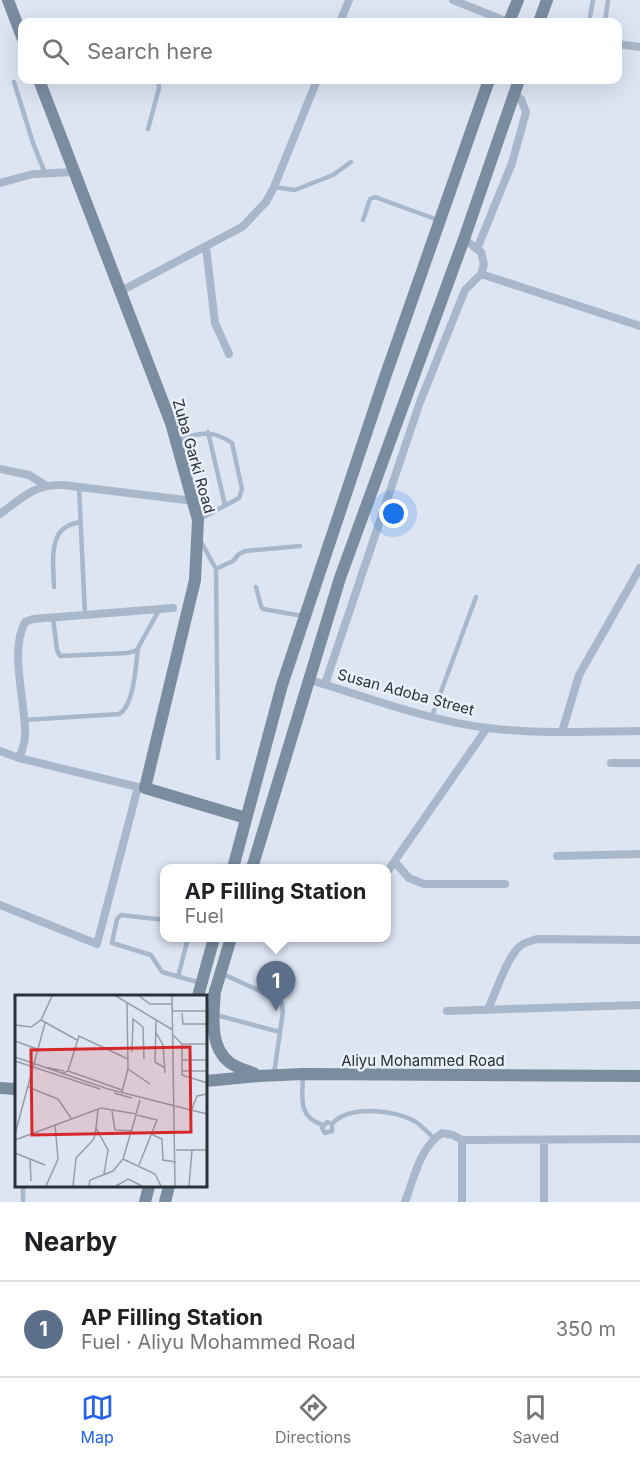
<!DOCTYPE html>
<html lang="en">
<head>
<meta charset="utf-8">
<style>
  body { margin:0; font-family:Inter,sans-serif; background:#f6f6f6; color:#202124 }
  .you { position:absolute; left:394px; top:514px; width:21px; height:21px; margin:-15px; border:4px solid #fff; border-radius:50%; background:#1a73e8; box-shadow:0 0 0 9px #1a73e833 }
  .badge { display:grid; place-items:center; width:39px; height:39px; border-radius:50%; background:#2563eb; color:#fff; font-size:20px; font-weight:700 }
  .pin { position:absolute; translate:-50% -50px; filter:drop-shadow(0 2px 3px #0008) }
  .pin::after { content:''; position:absolute; top:32px; width:21px; height:18px; background:inherit; clip-path:polygon(0 0,100% 0,50% 100%) }
  .popup { position:absolute; left:160px; top:864px; width:231px; height:78px; box-sizing:border-box; display:grid; place-content:center; border-radius:12px; background:#fff; filter:drop-shadow(0 2px 4px #0005); font-size:20px; white-space:nowrap; color:#757577 }
  .popup b { font-size:22px; color:#202124 }
  .popup::after { content:''; position:absolute; left:50%; top:100%; margin-left:-12px; border:12px solid transparent; border-top-color:#fff }
  .list { margin:0; padding:0; list-style:none }
  h2 { display:flex; justify-content:space-between; align-items:center; height:78px; margin:0; padding:0 24px; font-size:26px }
  h2 small { font-size:20px; font-weight:400; color:#757577 }
  .list li { display:grid; grid-template-columns:39px 1fr auto; gap:18px; align-items:center; box-sizing:border-box; height:96px; padding:0 24px; border-top:2px solid #e0e0e0 }
  .list b { display:block; font-size:22px; white-space:nowrap }
  .list p { margin:0; font-size:20px; white-space:nowrap; color:#757577 }
  .list em { font-size:20px; font-style:normal; color:#757577 }
  .icon { flex:none; width:33px; height:33px; fill:none; stroke:currentColor; stroke-width:2; stroke-linecap:round; stroke-linejoin:round }
  .map { position:relative; flex:none; width:640px; height:1202px; overflow:hidden }
  .search { position:absolute; background:#fff; box-shadow:0 6px 24px #0002; left:18px; right:18px; top:18px; height:66px; display:flex; align-items:center; gap:15px; box-sizing:border-box; padding:0 21px; border-radius:12px; color:#757577; font-size:22px }
  .sheet { height:174px; background:#fff }
  nav { display:flex; justify-content:space-around; align-items:center; box-sizing:border-box; height:84px; border-top:2px solid #e0e0e0; background:#fff; font-size:16px; color:#757577 }
  nav a { display:grid; justify-items:center; gap:3px }
  nav .on { color:#2563eb }
  .map>svg:first-child { display:block }
  .lines { fill:none; stroke-linecap:round; stroke-linejoin:round }
  .lane { stroke:#a9b7cb; stroke-width:4.5 }
  .street { stroke:#a9b7cb; stroke-width:8 }
  .secondary { stroke:#7a8d9f; stroke-width:12 }
  .labels { text-anchor:middle; dominant-baseline:central; stroke-width:5; stroke-linejoin:round; paint-order:stroke }
  .street-label { font-size:15px; fill:#293138; stroke:#eaeffa }
  .inset-road { fill:none; stroke:#959da8; stroke-width:1.5 }
  .view { fill:#d62828; fill-opacity:0.15; stroke:#d62828; stroke-width:3 }
  .inset-edge { fill:none; stroke:#293138; stroke-width:3 }
</style>
</head>
<body>
<div class="map">
<svg width="640" height="1202" viewBox="0 0 640 1202">
  <rect width="100%" height="100%" fill="#dde5f3"/>
  <g class="lines">
    <path class="lane" d="M589,22l4,-22
      M605,22l3,-22
      M14,82l19,61 12,30
      M148,129l11,-41 -1,-8
      M274,187l21,3 38,-15 18,-13
      M363,220l7,-21 5,-2 63,23
      M208,432l17,73
      M176,440c24,-6 34,-12 56,3l10,46 -3,9 -39,21
      M79,487l6,128
      M200,540l16,29 2,189
      M216,569l17,-8 6,-7 6,-3 55,-5
      M54,587c0,-17 -6,-50 12,-60 4,-3 10,-4 14,-5
      M256,587l5,19 2,3 40,7
      M53,618l4,32 3,6 67,-3 8,-2 3,-3 21,-38
      M432,716l44,-119
      M24,720l95,-6c15,-8 17,-49 19,-66
      M212,868l9,-2h12
      M165,920l-44,-5 -4,4 -5,24 39,12 11,17 39,11
      M223,974l54,25 5,4 1,8 -9,63
      M178,977l10,-39
      M216,1015l64,17
      M303,1076c-1,23 -5,41 20,49
      M332,1124v7l-7,2 -3,-5 5,-6 5,2c17,-20 64,-14 84,-2 6,4 12,11 18,16
      M23,1186v16"/>
    <path class="street" d="M453,0l55,22
      M340,22l9,-22
      M618,44l22,3
      M0,183l33,-9 42,-2
      M464,239l17,13 3,12 -3,10 159,52
      M206,247l9,76 14,31
      M477,249l35,-86 14,-51 -5,-13 -7,-5
      M121,291l121,-64 24,-25 8,-15 43,-107
      M0,469l29,6 16,10
      M0,514c22,-16 34,-30 63,-29l131,16
      M310,680c57,17 119,41 178,48 50,6 101,4 152,3
      M325,684l95,-282 45,-112 16,-16
      M562,732l17,-57 61,-107
      M0,751l19,7 119,29
      M19,758c3,-7 6,-15 6,-23 1,-33 -16,-83 0,-113l8,-3 140,-11
      M611,763h29
      M557,856l83,-2
      M395,862l14,16 15,6h81
      M387,872l100,-144
      M0,905l97,39 41,-157 7,1
      M488,1009c8,-17 18,-49 31,-62 5,-5 12,-6 18,-8l103,1
      M447,1011l193,-6
      M544,1140v62
      M405,1202c9,-24 15,-55 37,-69l11,2 9,5 178,-1
      M462,1202v-62"/>
    <path class="secondary" d="M8,0l14,37
      M509,22l9,-22
      M539,22l8,-22
      M39,80l132,343 27,97 -3,60 -50,208 101,30
      M233,868l49,-183 102,-305 105,-300
      M252,868l88,-290 124,-339 55,-159
      M215,990c-1,23 -7,55 14,72 7,6 18,8 26,12
      M214,995l17,-57
      M198,996l16,-58
      M206,1081l53,-5 44,-2 337,2
      M0,1088l16,1
      M145,1202l4,-16
      M165,1202l4,-16"/>
  </g>
  <g class="labels">
    <g class="street-label">
      <text transform="translate(194 456) rotate(74)">Zuba Garki Road</text>
      <text transform="translate(406 692) rotate(15)">Susan Adoba Street</text>
      <text x="423" y="1060">Aliyu Mohammed Road</text>
    </g>
  </g>
  <g transform="translate(15 995)">
    <rect width="192" height="192" fill="#dde5f3"/>
    <path class="inset-road" d="M101,1l57,34M124,1l11,8h22M157,1l3,190M158,16h34M167,18l1,11h24M26,25l11,-24M141,25l-1,42 10,6M0,30l16,2 10,-7 36,20M140,36l8,14 2,28M158,40l9,9v31l25,8M0,46l22,8M167,49h25M117,57l1,-33 10,8 1,32M0,62l93,32 99,25M167,65h25M0,66l85,28M29,72l20,4M113,74l22,15M53,76l54,19M167,76h25M48,78l5,-2 11,-35 49,23M13,92l30,12 13,19M107,97l6,-23 -1,-67M99,98l18,5M177,114l5,-13 10,-2M83,115l-2,18 12,22 -4,24M97,116l3,19 18,1M122,120l20,5 -18,45M0,139l30,-111M136,139l11,5 1,21 13,2M0,145l86,-32 35,6 4,-14M161,155h31M0,158l30,12M15,164l1,22M108,164l32,15 6,12M31,191l12,-27 -3,-34M58,191l3,-28 18,-19 2,-11M74,191l1,-6 23,-9 10,-12 13,-44M101,191l12,-7 14,7M174,191l3,-36"/>
    <path class="view" d="M175,52l1,85 -159,3 -1,-85z"/>
    <rect width="192" height="192" class="inset-edge"/>
  </g>
</svg>
<div class="you"></div>
<div class="pin badge" style="left:276px;top:1011px;background:#5c6f8a">1</div>
<div class="popup"><b>AP Filling Station</b>Fuel</div>
<div class="search"><svg class="icon" aria-label="search" viewBox="0 0 24 24"><circle cx="10" cy="10" r="6"/><path d="M15 15l6 6"/></svg>Search here</div>
</div>
<section class="sheet">
<h2>Nearby<small></small></h2>
<ul class="list">
<li><span class="badge" style="background:#5c6f8a">1</span><div><b>AP Filling Station</b><p>Fuel · Aliyu Mohammed Road</p></div><em>350 m</em></li>
</ul>
</section>
<nav>
<a class="on"><svg class="icon" aria-label="map" viewBox="0 0 24 24"><path d="M3 6l6-2 6 2 6-2v14l-6 2-6-2-6 2zM9 4v14M15 6v14"/></svg>Map</a>
<a><svg class="icon" aria-label="directions" viewBox="0 0 24 24"><path d="M12 3l9 9-9 9-9-9zM9 14v-3h6M13 9l2 2-2 2"/></svg>Directions</a>
<a><svg class="icon" aria-label="saved" viewBox="0 0 24 24"><path d="M7 4h10v16l-5-4-5 4z"/></svg>Saved</a>
</nav>
</body>
</html>
